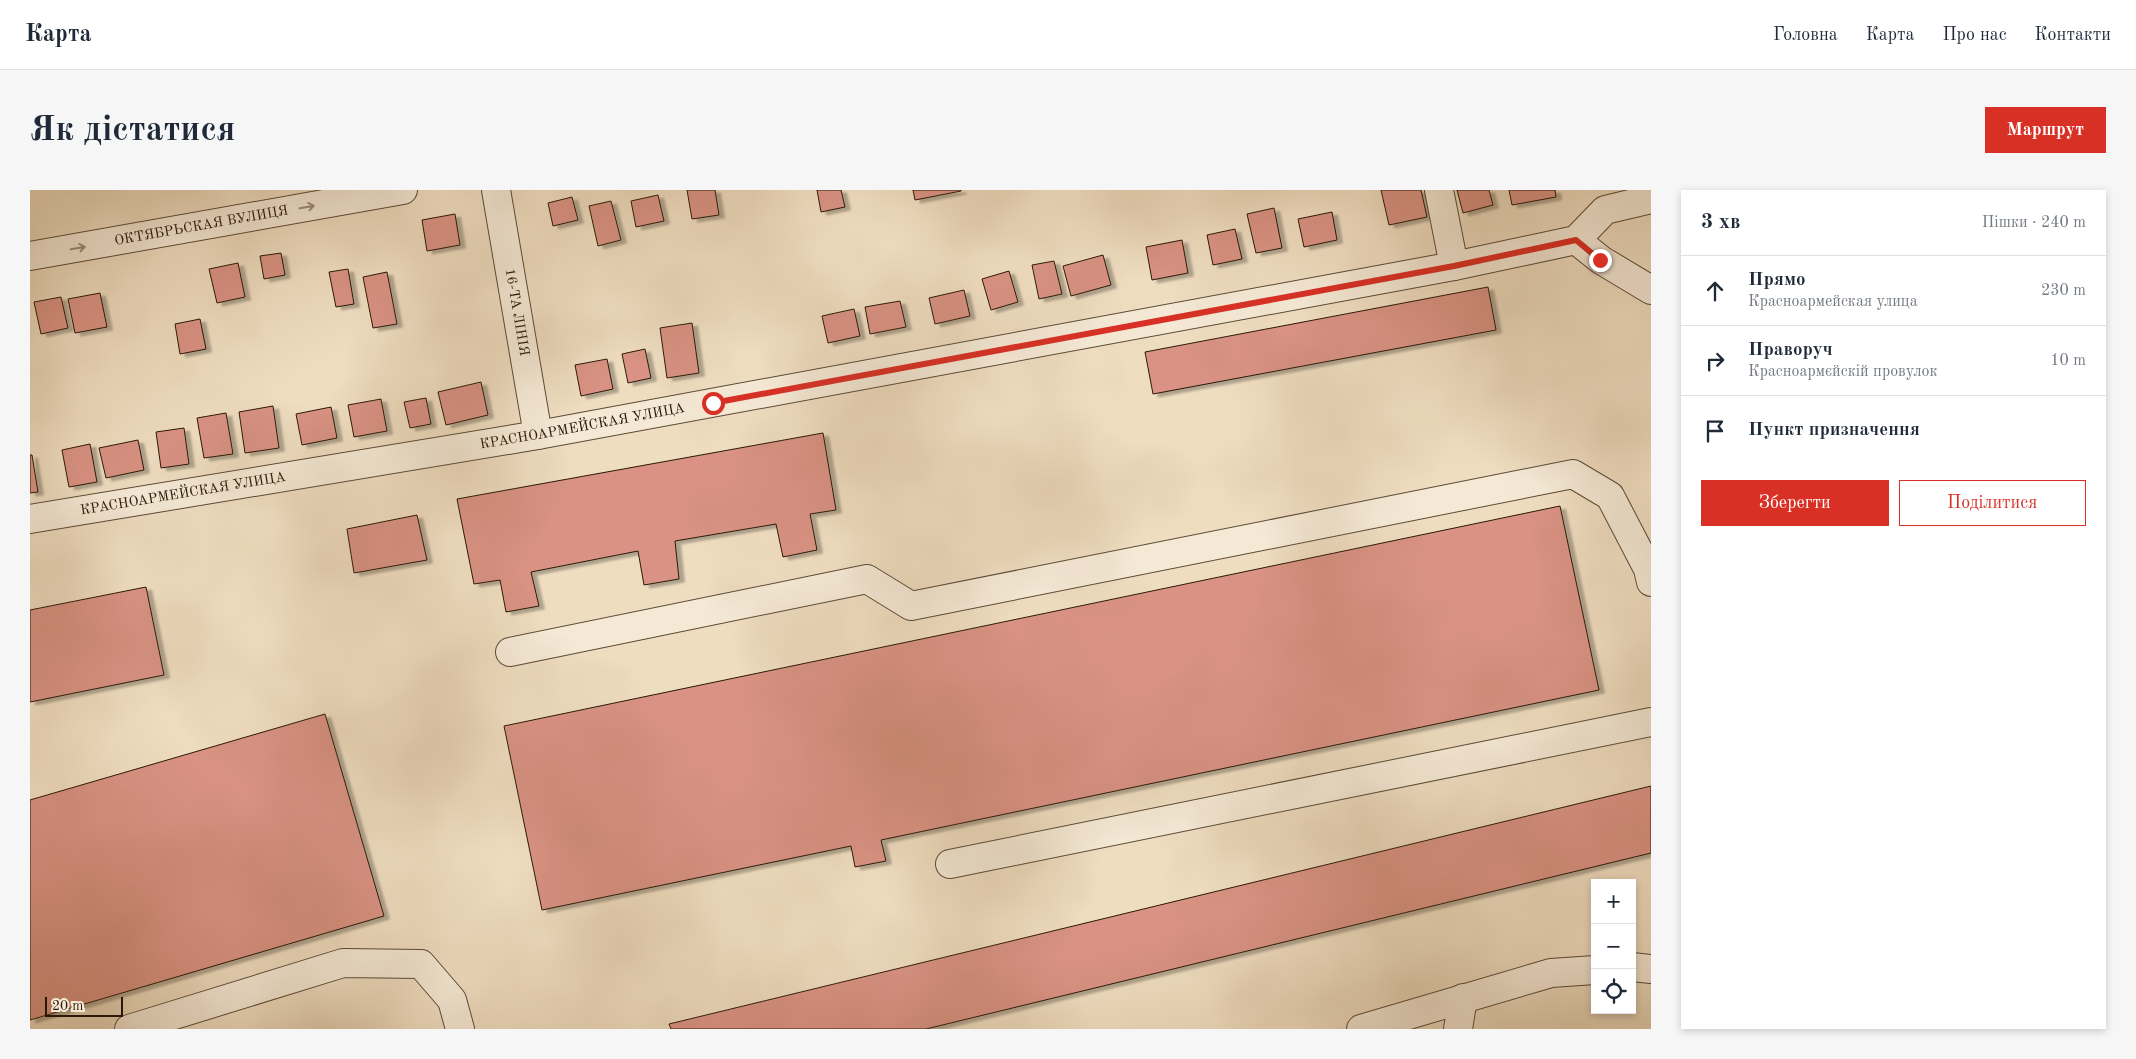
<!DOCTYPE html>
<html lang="uk">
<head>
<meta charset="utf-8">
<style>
  body { margin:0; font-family:"Old Standard TT",serif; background:#f6f6f7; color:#1f2937 }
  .controls { position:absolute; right:15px; bottom:15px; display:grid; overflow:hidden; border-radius:0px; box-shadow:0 2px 8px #0003 }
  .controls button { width:45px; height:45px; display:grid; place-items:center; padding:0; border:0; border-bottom:1px solid #e0e1e3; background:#fff; color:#1f2937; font:25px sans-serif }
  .scale { position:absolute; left:15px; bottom:12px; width:78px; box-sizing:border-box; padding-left:5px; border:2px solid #2a1908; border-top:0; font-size:14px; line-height:18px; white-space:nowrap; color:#2a1908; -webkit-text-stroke:4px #f5e9d6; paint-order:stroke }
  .stop { position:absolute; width:15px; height:15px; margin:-11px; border:4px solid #d93025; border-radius:50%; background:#fff }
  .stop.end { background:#d93025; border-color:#fff; box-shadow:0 1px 5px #0008 }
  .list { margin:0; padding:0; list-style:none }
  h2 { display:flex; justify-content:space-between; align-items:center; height:65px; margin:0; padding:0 20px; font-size:21px }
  h2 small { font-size:16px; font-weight:400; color:#747a83 }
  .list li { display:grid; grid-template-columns:32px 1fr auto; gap:15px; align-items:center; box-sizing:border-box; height:70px; padding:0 20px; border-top:1px solid #e0e1e3 }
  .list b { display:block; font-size:19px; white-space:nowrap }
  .list p { margin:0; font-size:16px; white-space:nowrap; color:#747a83 }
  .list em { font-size:16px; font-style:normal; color:#747a83 }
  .actions { display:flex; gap:10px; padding:15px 20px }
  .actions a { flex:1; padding:11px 0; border:1px solid #d93025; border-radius:0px; text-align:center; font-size:18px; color:#d93025 }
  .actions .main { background:#d93025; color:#fff }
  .icon { flex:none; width:28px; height:28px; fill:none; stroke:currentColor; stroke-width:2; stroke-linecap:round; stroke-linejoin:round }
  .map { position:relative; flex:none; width:1621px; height:839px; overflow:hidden; border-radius:0px }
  header { display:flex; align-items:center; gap:30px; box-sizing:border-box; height:70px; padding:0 25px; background:#fff; border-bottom:1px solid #e0e1e3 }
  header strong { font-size:24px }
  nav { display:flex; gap:28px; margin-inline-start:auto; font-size:18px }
  .intro { display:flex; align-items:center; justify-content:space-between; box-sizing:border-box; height:120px; padding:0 30px }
  h1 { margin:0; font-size:35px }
  .button { padding:12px 22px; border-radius:0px; background:#d93025; color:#fff; font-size:18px; font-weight:700 }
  main { display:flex; gap:30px; padding:0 30px }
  aside { flex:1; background:#fff; border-radius:0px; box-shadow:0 2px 8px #0003 }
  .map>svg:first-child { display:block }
  .building { fill:#d99283; stroke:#2a1908; filter:url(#shadow) }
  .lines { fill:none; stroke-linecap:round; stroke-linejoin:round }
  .minor-casing { stroke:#5b4a36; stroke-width:30 }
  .minor { stroke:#f5e9d6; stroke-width:28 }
  .oneway { stroke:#9a8b79 }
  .route { stroke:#d93025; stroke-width:6 }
  .labels { text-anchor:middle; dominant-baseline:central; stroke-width:4; stroke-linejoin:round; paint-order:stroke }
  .street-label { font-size:14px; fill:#2a1908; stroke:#f5e9d6 }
</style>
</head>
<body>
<header>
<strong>Карта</strong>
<nav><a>Головна</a><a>Карта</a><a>Про нас</a><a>Контакти</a></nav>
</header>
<div class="intro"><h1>Як дістатися</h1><a class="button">Маршрут</a></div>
<main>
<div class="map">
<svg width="1621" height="839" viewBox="0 0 1621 839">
  <defs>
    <filter id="shadow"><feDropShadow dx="5.5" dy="3" stdDeviation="1" flood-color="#0004"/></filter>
  </defs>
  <rect width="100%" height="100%" fill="#efddc0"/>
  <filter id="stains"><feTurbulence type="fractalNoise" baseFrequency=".004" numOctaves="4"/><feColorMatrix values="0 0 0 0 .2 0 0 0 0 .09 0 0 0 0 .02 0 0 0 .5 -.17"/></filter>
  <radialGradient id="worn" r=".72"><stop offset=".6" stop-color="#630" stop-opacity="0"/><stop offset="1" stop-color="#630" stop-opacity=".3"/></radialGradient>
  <path class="building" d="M657,0h28l4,25 -27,4z
    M787,0h24l4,17 -24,5z
    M883,0h48v1l-46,9z
    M1351,0h40l6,27 -38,8z
    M1427,0h32l4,15 -30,8z
    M1479,0h46l1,7 -44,8z
    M628,5l6,26 -28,6 -5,-26z
    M542,7l6,23 -25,6 -5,-23z
    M581,11l10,39 -23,6 -9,-40z
    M1244,18l8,40 -26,5 -9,-39z
    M1302,22l5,28 -33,7 -6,-28z
    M425,24l5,31 -33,6 -5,-31z
    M1205,39l7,30 -29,6 -6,-30z
    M1152,50l6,33 -36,7 -6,-33z
    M251,63l4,22 -21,4 -4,-23z
    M1073,65l8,30 -40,11 -8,-30z
    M1024,71l8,33 -23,5 -7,-34z
    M208,73l7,34 -28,6 -8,-34z
    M318,79l6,35 -18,3 -7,-35z
    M979,81l9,31 -27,8 -9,-31z
    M357,82l10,52 -24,4 -10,-51z
    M1458,97l8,43 -343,64 -8,-42z
    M934,100l6,26 -35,8 -6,-26z
    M70,103l7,34 -32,6 -7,-34z
    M31,107l7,31 -27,6 -7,-32z
    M870,111l6,26 -36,7 -5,-27z
    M824,119l6,27 -32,7 -6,-27z
    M170,129l6,30 -26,5 -5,-30z
    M662,133l7,50 -32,5 -7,-50z
    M615,159l6,29 -23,5 -6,-29z
    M577,169l6,30 -32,7 -6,-31z
    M451,192l7,33 -42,10 -8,-33z
    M396,208l5,26 -21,4 -6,-26z
    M351,209l6,32 -33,6 -6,-32z
    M243,216l6,42 -34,5 -6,-41z
    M301,217l6,31 -35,7 -6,-31z
    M196,223l7,41 -29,4 -7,-40z
    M154,238l5,36 -28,4 -5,-36z
    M793,243l13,77 -26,4 7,36 -34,7 -7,-33 -101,17 4,38 -35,6 -6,-34 -107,21 8,34 -33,6 -6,-32 -26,4 -17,-85z
    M108,250l6,30 -38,8 -7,-30z
    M60,254l7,38 -28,5 -7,-37z
    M0,265h2l6,37 -8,1z
    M1530,316l39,184 -718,150 5,21 -31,6 -4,-21 -309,64 -38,-184z
    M387,325l10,45 -73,13 -7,-44z
    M116,397l18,88 -134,27v-92z
    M295,524l59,202 -354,104v-220z
    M1621,596v67l-725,176h-255l-2,-5z"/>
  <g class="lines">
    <g class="minor-casing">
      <g id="minor">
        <path id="s1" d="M466,0l42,245"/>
        <path d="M1409,0l15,76"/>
        <path d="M1546,50l25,20 50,30"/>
        <path d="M1546,50l29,-30 46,-11"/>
        <path id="s2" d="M0,66l373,-66"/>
        <path id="s3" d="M0,329l508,-84 916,-169 122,-26"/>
        <path d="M480,462l357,-73 44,27 662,-132 37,22 38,73 3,13"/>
        <path d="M920,674l701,-142"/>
        <path d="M1602,777l19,2"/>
        <path d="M99,839l214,-66 78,1 31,36 8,29"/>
        <path d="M1331,839l190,-56 44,-3"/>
        <path d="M1428,839l5,-31"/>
      </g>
    </g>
    <use href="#minor" class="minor"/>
  </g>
  <defs><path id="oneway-shaft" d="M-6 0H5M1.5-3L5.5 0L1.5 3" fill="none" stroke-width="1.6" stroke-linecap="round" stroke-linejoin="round" transform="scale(1.25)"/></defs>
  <g class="oneway">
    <use href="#oneway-shaft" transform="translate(277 17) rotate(-10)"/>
    <use href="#oneway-shaft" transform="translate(48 58) rotate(-10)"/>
  </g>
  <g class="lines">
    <path class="route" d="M683,213l741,-137 122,-26 24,20"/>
  </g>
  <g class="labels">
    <g class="street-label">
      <text stroke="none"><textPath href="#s2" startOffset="174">ОКТЯБРЬСКАЯ ВУЛИЦЯ</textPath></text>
      <text stroke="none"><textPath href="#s1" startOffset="124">16-ТА ЛІНІЯ</textPath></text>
      <text stroke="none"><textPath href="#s3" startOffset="560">КРАСНОАРМЕЙСКАЯ УЛИЦА</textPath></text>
      <text stroke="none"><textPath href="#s3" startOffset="155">КРАСНОАРМЕЙСКАЯ УЛИЦА</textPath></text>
    </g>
  </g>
  <rect width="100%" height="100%" filter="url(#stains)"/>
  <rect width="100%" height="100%" fill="url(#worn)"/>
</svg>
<div class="controls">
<button>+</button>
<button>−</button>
<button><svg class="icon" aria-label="locate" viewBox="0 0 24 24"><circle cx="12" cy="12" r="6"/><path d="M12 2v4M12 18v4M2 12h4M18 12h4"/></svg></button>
</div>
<div class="scale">20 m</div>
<div class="stop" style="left:683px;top:213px"></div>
<div class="stop end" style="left:1570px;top:70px"></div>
</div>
<aside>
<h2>3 хв<small>Пішки · 240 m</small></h2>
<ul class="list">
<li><svg class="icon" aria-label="ahead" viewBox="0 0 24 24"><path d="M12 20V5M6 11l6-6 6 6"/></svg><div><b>Прямо</b><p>Красноармейская улица</p></div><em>230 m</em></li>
<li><svg class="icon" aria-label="right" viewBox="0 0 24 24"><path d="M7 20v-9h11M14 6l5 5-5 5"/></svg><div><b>Праворуч</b><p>Красноармєйскій провулок</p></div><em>10 m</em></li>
<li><svg class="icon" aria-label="arrive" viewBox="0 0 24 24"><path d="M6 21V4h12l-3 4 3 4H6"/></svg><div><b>Пункт призначення</b></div></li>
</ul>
<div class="actions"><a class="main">Зберегти</a><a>Поділитися</a></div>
</aside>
</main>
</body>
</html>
